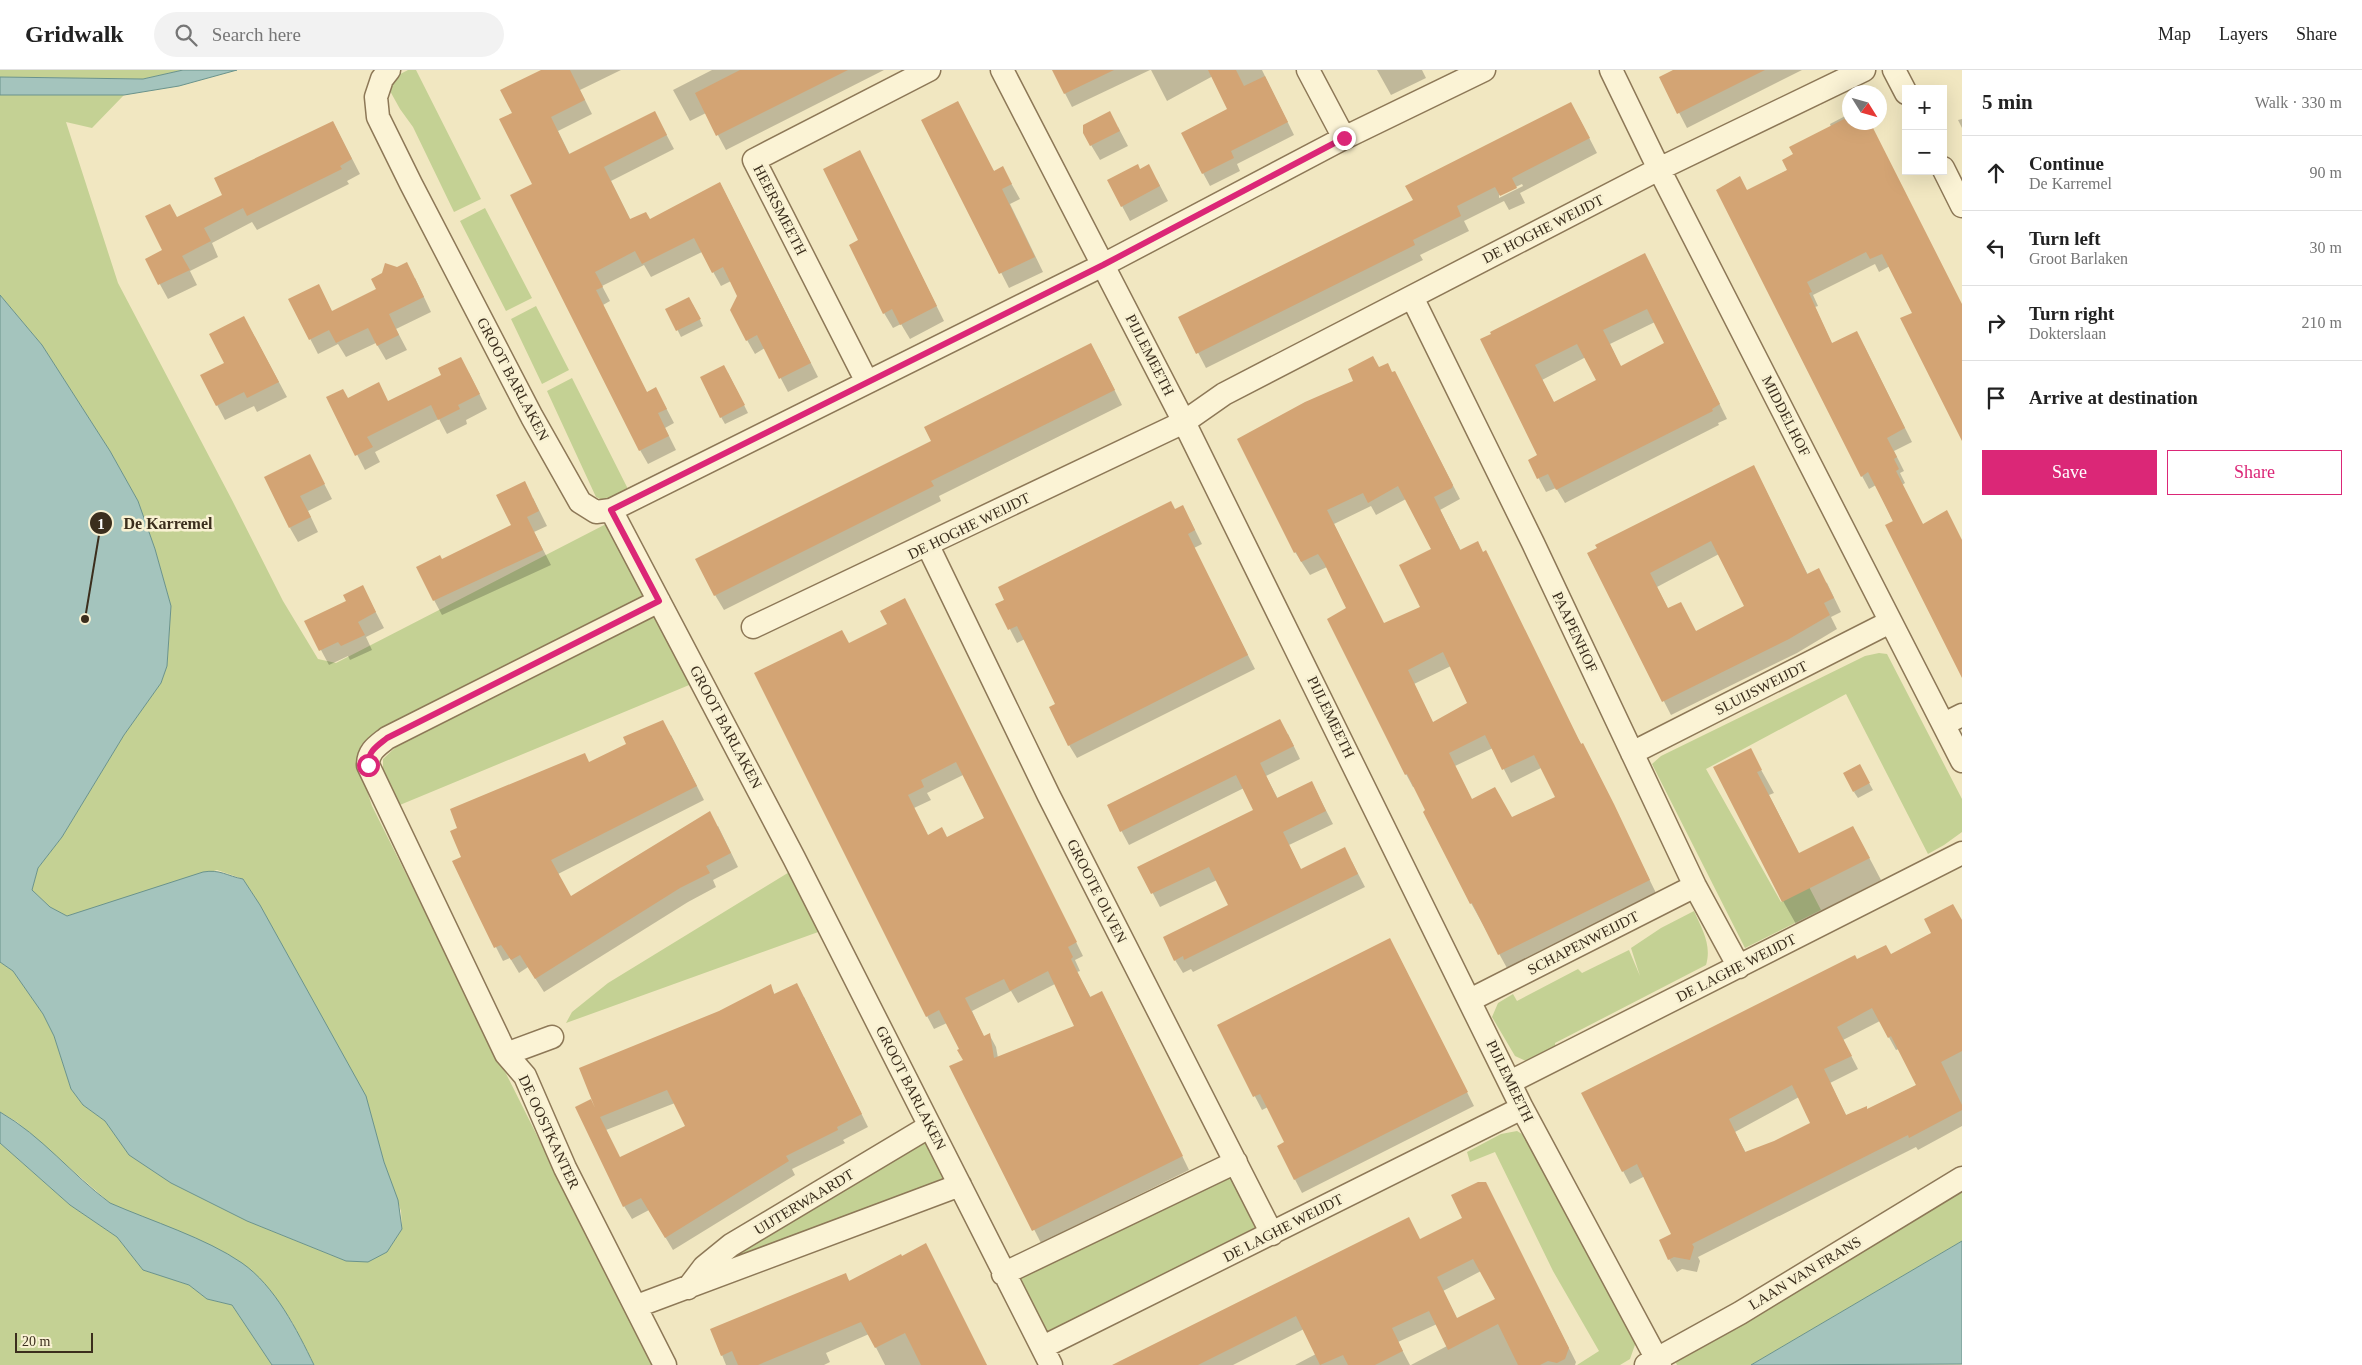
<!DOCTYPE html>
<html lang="en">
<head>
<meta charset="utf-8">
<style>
  body { margin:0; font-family:"Times New Roman",serif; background:#f2f2f2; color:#222 }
  .controls { position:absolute; right:15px; top:15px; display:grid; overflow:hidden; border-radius:0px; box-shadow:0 5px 20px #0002 }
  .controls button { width:45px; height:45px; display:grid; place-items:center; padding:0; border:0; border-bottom:1px solid #e0e0e0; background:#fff; color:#222; font:25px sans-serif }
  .compass { position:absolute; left:1842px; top:15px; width:45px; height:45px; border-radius:50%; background:#fff; box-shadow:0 5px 20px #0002; rotate:127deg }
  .scale { position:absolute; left:15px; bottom:12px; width:78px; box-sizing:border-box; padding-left:5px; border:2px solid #3b2e1d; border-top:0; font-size:14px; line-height:18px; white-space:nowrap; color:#3b2e1d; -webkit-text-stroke:4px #f8f1d2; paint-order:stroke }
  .stop { position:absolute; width:15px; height:15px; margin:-11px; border:4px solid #db2777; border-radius:50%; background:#fff }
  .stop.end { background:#db2777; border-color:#fff; box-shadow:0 1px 5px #0008 }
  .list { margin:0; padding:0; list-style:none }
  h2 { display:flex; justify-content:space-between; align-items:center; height:65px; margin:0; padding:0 20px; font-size:21px }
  h2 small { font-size:16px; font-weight:400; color:#767676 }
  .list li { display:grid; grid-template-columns:32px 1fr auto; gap:15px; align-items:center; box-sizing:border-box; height:75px; padding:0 20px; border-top:1px solid #e0e0e0 }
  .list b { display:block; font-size:19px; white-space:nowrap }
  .list p { margin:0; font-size:16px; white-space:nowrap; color:#767676 }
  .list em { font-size:16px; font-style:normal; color:#767676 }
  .actions { display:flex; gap:10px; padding:15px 20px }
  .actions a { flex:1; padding:11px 0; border:1px solid #db2777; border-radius:0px; text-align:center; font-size:18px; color:#db2777 }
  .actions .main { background:#db2777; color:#fff }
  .icon { flex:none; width:28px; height:28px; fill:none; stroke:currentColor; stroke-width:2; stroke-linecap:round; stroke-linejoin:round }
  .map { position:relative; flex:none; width:1962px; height:1295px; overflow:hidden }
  header { display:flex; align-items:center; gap:30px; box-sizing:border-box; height:70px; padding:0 25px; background:#fff; border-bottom:1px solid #e0e0e0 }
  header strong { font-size:24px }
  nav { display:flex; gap:28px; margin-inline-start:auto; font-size:18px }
  .search { width:350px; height:45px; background:#f2f2f2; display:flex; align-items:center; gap:12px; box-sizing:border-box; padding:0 18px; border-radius:28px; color:#767676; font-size:19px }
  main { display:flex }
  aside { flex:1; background:#fff }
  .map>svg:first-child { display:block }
  .green { fill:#c4d194 }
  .water { fill:#a4c4bd; stroke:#6a938c }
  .shadow { fill:#0003; fill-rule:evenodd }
  .building { fill:#d3a474; fill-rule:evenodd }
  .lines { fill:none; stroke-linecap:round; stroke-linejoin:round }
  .street-casing { stroke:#8d7857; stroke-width:25 }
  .street { stroke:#fbf3d5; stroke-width:22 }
  .route { stroke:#db2777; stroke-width:6 }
  .labels { text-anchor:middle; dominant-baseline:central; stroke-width:5; stroke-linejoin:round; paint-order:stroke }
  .street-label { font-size:15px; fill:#3b2e1d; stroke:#f8f1d2 }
  .leader { fill:none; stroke:#3b2e1d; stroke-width:2 }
  .callout-dot { fill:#3b2e1d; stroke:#f8f1d2; stroke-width:2 }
  .mark-label { font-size:15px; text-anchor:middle; font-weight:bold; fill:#fff }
  .callout-label { font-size:16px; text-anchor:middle; font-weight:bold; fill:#3b2e1d; stroke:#f8f1d2; stroke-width:5; stroke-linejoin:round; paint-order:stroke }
</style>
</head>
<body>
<header>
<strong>Gridwalk</strong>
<div class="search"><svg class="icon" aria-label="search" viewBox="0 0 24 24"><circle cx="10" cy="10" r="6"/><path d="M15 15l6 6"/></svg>Search here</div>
<nav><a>Map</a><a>Layers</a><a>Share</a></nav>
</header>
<main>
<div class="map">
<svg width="1962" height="1295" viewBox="0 0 1962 1295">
  <rect width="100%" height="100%" fill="#f1e7c1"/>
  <path class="green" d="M0,0h183l-40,9 -143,-2z
    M408,0h8l65,129 -27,13 -41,-85 -13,-18 -15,-27z
    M0,25h124l-32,33 -26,-6 52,161 114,217 51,101 35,58 18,4 272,-140 37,76 -269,135 -15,13 -4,13 15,46 280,559h-338l-23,-45 -69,-69 -112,-48 -93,-81 -17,-10v-150l13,9 30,43 11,22 17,53 12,16 22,16 24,34 42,28 76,38 99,40 41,-9 15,-23 -1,-18 -17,-49 -18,-65 -106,-192 -17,-26 -26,-9 -150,46 -17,-9 -18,-17 6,-22 24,-31 62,-102 37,-52 6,-17 4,-60 -16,-57 -17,-48 -28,-50 -68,-106 -42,-50z
    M485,138l47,90 -26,13 -46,-90z
    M536,236l33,64 -27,14 -31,-65z
    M572,308l59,117 -22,8 -13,-6 -49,-106z
    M655,544l39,69 -299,124 -12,-24v-24l14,-13z
    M1879,583l8,1 75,145v33l-18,13 -16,9 -82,-160 -140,75 75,133 28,-15 12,23 -76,38 -93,-184 9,-8 204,-100z
    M791,801l30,60 -255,92 6,-11 36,-29z
    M1694,841c8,18 18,34 12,54l-151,78 1,7 -28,12 -13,-6 -23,-39 6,-14 15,-9 4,7 61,-32 4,4 47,-23 11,26 -9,-28 30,-20z
    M920,1057l29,59 -241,89 1,-11z
    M1517,1061l12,7 107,204 -6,17 -10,6h-43l22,-14 -46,-80 -58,-119 -25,10 -3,-10 34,-18z
    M0,1073l70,62 47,32 26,33 46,15 18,14 25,6 40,60h-272z
    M1230,1104l26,56 -210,102 -27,-54z
    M1962,1118v53l-211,124h-74l-2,-4z"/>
  <path class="water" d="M183,0h54l-58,16 -55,9h-124v-18l143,2z
    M0,225l42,50 68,106 28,50 17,48 16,57 -4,60 -6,17 -37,52 -62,102 -24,31 -6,22 18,17 17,9 136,-44c17,-3 24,4 40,7l17,26 106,191 18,66 14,38 4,29 -15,23 -19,10 -22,-1 -99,-40 -76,-38 -42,-28 -24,-34 -22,-16 -12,-16 -17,-53 -11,-22 -30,-43 -13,-9z
    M0,1042c42,24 71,62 110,91 41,18 96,35 132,60 33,23 55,67 72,102h-42l-40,-60 -25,-6 -18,-14 -46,-15 -26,-33 -47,-32 -70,-62z
    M1962,1171v123l-211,1z"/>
  <path class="shadow" d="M544,0h77l-41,20 12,24 -34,17 12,24 85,-42 19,36 -63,32 20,40 19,-1 70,-37 98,194 -30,15 -23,-44 -10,6 -8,-14 -8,-44 -8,-15 -10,5 -19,-34 -51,25 -7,-12 -42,21 8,15 -7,4 44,88 16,9 11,21 -9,5 11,22 -28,14 -8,-14 -106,-266 -21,-71z
    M712,0h172l-158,80 -20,-37 -16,8 -17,-31z
    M1053,0h97l-78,37z
    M1151,0h111l32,65 -57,29 3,7 -30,15 -7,-13 26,-64 -16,-33 -46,25z
    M1377,0h45l4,8 -35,17z
    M1676,0h126l-115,58 -26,-50z
    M1849,44l1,8 112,184v126l-48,-119 -24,-47 -11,6 -4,-8 -62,31 5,11 -3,1 17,37 32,2 48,96 -18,9 10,20 -4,2 5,10 -3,2 21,40 39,17v128l-86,-185 -7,4 -7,-13 -115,-285 41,-21 7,-15 36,-28 -1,-3z
    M1579,48l18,35 -77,40 5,10 -16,7 -5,-9 -40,20 5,10 -49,24 3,5 -217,108 -26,-50zM1522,114l1,2 -24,12v-3z
    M1962,49v9l-4,-8z
    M923,50l88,63 9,16 -10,5 33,68 -34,16z
    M333,52l27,52 -13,7 2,3 -92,46 -5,-8 -40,21 6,14 -28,14 7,14 -29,14 -22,-40 18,-8 13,-33 47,-23z
    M1118,57l10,19 -28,14 -9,-15z
    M860,82l84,169 -34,18 -9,-15 -8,4 -9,-15 -24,-72z
    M1140,100l17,10 11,21 -38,20 -8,-15z
    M1652,198l75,151 -9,4 1,2 -154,78 -9,-15 -10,4 -7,-13 -9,-19 9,-4 -57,-116zM1655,252l10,22 -44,23 -11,-23zM1586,287l12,24 -44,22 -12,-23z
    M415,208l16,34 -35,17 11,21 -21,10 -10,-17 -30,14 -8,-13 -20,10 -28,-54h36l6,12z
    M693,235l10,21 -22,11 -14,-28z
    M252,262l35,65 -30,15 -3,-6 -29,14 -8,-15 9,-42z
    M1099,289l23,46 -183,91 2,5 -217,109 -9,-15z
    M1379,298l13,5 10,13 58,113 -20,11 21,41 129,207 66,135 -149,75 -36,-65 -56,-116h-2l-7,-13 -59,-166 -20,-41 -17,8 -15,-23 60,-171zM1406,429l26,51 -11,57 -37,18 -50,-101 37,-18 5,9zM1451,596l18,38 -36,19 -19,-39zM1493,678l18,35 30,-15 16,30 -45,20 -40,-18 -17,-34z
    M469,303l18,36 -21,11 1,4 -20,10 -8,-15 -64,33 5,10 -15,8 -37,-72 61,4 54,-26z
    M728,303l20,40 -23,11 -4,-7z
    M310,386l22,43 -24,12 10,21 -20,10 -8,-14z
    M1761,411l47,94 19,8 14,29 -10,5 6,12 -40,24 -126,62 -83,-161zM1719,484l26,52 -48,26 -29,-23 -11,-22z
    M533,428l14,28 -13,6 17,33 -109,50 -8,-15 8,-40 71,-35z
    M1175,441l15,9 12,24 -8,4 61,121 -178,89 -8,-13 -12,-41 -32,-65 -8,4 -20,-39z
    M370,531l14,27 -18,9 6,13 -22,10 -2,-4 -19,9 -23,-43z
    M912,543l171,343 -8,4 5,11 -3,1 14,26 18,8 80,164 -148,73 -90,-176 13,-6 -4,-12 -13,-26 -13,6 -7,-13 -78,-372zM963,705l22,44 -38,20 -19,-3 -14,-28 17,-8 -4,-7zM1055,914l21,42 -78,32 -2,-11 -7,-13 -5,3 -12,-26 39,-20 7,12z
    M1288,664l12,25 -34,17 12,23 34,-16 21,41 -44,21 12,25 51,-8 13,25 -172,85 -2,-3 -8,4 -8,-13 55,-54 -13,-26 -57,27 -21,-40 116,-57 -11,-22 -115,57 -21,-39z
    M671,665l33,65 -146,74 13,24 147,-72 20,41 -25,13 3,7 -28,15 -144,90 -16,-25 -9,6 -9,-15 -7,3 -50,-99 10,-5 126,-94z
    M1750,680l24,43 -5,2 30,59 54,-27 28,53 -85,44 -13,-23z
    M1863,702l10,18 -15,8 -4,-6z
    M1962,860v196l-44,24 -2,-3 -218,110 2,4 -3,11 -15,-3 -5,3 -8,-13 4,-24 -28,-59 -15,8 -7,-13 234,-210 34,-5zM1880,951l16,29 3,-1 18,36 -50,25 -20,7 -17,-34 28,-14 -15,-29zM1799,1027l13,26 -38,20 -28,10 -11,-21z
    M1397,883l77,153 -172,87 -24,-46 8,-4 -18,-36 -6,3 -44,-85z
    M770,916l5,9 29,2 64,130 -25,13 2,3 -53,26 3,6 -122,75 -24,-40 -17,9 -8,-13 -28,-95zM675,1033l11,24 -66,32 -14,-29z
    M1485,1113l91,179 -1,3h-164l36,-19 -10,-22 -39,18 12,23h-115l21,-11 -12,-25 -71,36h-120l307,-125 43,-22zM1481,1201l15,29 -39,19 -14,-28z
    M845,1204l5,8 137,83h-102l-16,-31 -43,19 4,9 -6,3h-98l-14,-35z"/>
  <path class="building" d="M541,0h29l15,30 -34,17 18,37 86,-43 12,24 -63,32 26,52 16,-7 4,7 70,-37 91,181 -32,16 -22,-44 -11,6 -16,-31 7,-14 -14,-29 -11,6 -18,-35 -52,26 -7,-13 -40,21 8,15 -7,3 51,102 9,-5 11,22 -9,4 11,23 -30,15 -129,-256 22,-11 -33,-65 13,-6 -12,-23z
    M740,0h108l-132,66 -21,-43z
    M1052,0h62l-50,24z
    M1208,0h28l8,16 21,-10 23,46 -57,29 3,7 -32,16 -21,-41 46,-24z
    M1673,0h92l-88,44 -18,-37z
    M958,31l36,70 9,-5 9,18 -10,5 33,68 -36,17 -78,-154z
    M1571,32l19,36 -78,40 5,10 -17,8 -5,-9 -38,19 4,10 -48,24 2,5 -219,109 -18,-37 235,-117 -8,-14z
    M1110,41l10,20 -30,15 -7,-13v-8z
    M1850,46v6h20l92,182v137l-62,-123 12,-5 -30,-59 -12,5 -4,-7 -59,30 5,10 -3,1 23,50 25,-12 48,97 -18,10 10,19 -3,2 5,10 -3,2 27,53 24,-14 15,30v138l-77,-153 8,-4 -25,-49 -7,5 -145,-287 24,-14 7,14 40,-20 -5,-10 11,-6 -4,-7z
    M333,51l19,38 -12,7 2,3 -95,47 -4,-8 -39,20 7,13 -29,15 8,14 -32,15 -13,-26 17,-9 -17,-34 25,-12 7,13 45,-22 -8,-17z
    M860,80l77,156 -37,19 -8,-16 -9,5 -34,-69 9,-5 -35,-71z
    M1138,94l2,5 9,-5 11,22 -39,21 -14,-27z
    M1645,183l75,151 -8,5 1,2 -157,79 -8,-16 -11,5 -9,-19 9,-5 -57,-116 11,-5 -1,-2zM1647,239l17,34 -43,23 -18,-36zM1577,274l19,36 -42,22 -19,-37z
    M407,192l17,35 -35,17 10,21 -22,11 -9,-18 -32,15 -7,-13 -20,10 -21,-41 31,-15 13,27 44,-22 -5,-10 11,-6 3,-10 12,4z
    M689,227l12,22 -25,12 -11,-22z
    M244,246l35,66 -32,16 -3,-6 -28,14 -16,-31 24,-12 -15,-29z
    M1091,273l24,47 -184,91 3,5 -220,110 -19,-37 236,-118 -7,-14z
    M1373,286l6,11 9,-4 4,9 3,-1 58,114 -1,3 -18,9 26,53 18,-9 5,11 3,-2 95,194 2,-1 31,61 36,76 -152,75 -26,-52 -2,1 -47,-92 2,-2 -18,-36 -2,1 -78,-156 19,-11 -22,-45 -6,-9 -17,8 -5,-10 -2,1 -57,-114 68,-37 48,-21 -5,-12zM1398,416l33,63 -32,16 21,42 -36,16 -57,-113 36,-17 5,10zM1443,582l24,51 -34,19 -25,-52zM1485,665l17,35 32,-15 21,42 -43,20 -17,-30 -23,12 -23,-46z
    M461,287l19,37 -22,11 2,4 -22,11 -7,-15 -64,32 6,10 -18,9 -29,-59 17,-8 5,9 31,-16 9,19 53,-26 -3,-7z
    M724,295l21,40 -25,13 -20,-41z
    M310,384l15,30 -25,12 11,21 -22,11 -25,-51z
    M1754,395l53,109 12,-6 15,30 -10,5 6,12 -41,24 -127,63 -75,-149 10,-5 -2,-3zM1711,471l33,65 -48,25 -15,-29 -13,6 -18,-35z
    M525,411l14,30 -12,6 16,33 -110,51 -17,-34 24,-12 2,4 69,-34 -15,-30z
    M1171,431l4,8 8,-4 12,25 -7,4 60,121 -180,91 -19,-39 6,-3 -38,-78 -9,4 -13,-26 9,-4 -6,-13z
    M363,515l13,27 -18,10 7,13 -24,11 -3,-4 -19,9 -15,-30 42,-20 -3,-6z
    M905,528l172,344 -9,5 5,10 -2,2 19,38 12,-6 81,165 -151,75 -83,-165 14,-6 -6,-10 2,-1 -20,-39 -13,7 -172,-344 88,-43 7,13 38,-19 -7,-13zM956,692l28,56 -37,19 -5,-10 -14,8 -20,-40 16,-8 -3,-7zM1048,901l26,55 -80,32 -4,-25 -6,3 -19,-38 39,-19 6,12z
    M1280,649l14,27 -34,17 17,35 35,-17 14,30 -43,21 18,37 44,-22 13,27 -174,86 -1,-4 -9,5 -11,-24 65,-32 -19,-38 -58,27 -14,-27 116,-57 -17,-35 -116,57 -13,-27z
    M663,650l34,66 -146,74 20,36 139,-85 21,42 -25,13 4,7 -30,15 -145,91 -15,-24 -9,5 -10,-15 -7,3 -20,-41 -22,-46 9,-4 -11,-26 7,-3 -7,-19 135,-56 4,9 37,-18 -3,-7z
    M1751,678l11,22 -5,2 42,81 54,-27 17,32 -88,44 -69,-135z
    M1860,694l10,19 -17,9 -10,-19z
    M1953,834l9,16v131l-21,11 21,43v5l-53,28 -1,-3 -216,109 2,3 -4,13 -16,-3 -6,3 -9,-20 12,-6 -34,-70 -15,8 -41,-79 274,-138 2,4 29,-14 5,9 40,-21 -7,-14zM1872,938l16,30 3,-2 25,49 -49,24v-3l-21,9 -22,-46 28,-13 -15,-29zM1792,1015l18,38 -36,18 -29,11 -16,-33z
    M1390,868l78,154 -174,88 -17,-34 7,-4 -24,-48 -7,3 -36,-72z
    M797,913l65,131 -25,13 1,3 -52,26 3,5 -124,77 -24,-40 -18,9 -48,-100 16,-8 4,9 -16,-40 140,-57 52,-27 3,10zM667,1020l18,36 -65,31 -20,-40z
    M1478,1112h8l83,166 -4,11 -8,4 -9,-2 -8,4h-22l-20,-41 -50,26 -19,-39 -37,17 11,23 -28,14h-27l-5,-10 -23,10 -24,-49 -98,49h-86l297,-148 11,22 42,-21 -11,-23zM1473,1189l22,40 -38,19 -20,-41z
    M926,1173l61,122h-66l-16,-32 -30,15 -14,-26 -103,43h-20l-6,-14 -11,5 -11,-27 136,-56 3,8 52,-27 1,2z"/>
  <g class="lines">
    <g class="street-casing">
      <path id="street" d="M389,0l-7,9 -6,18 2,20 33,67 121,233 48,85 16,10 15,-2 183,348 257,507
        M1002,0l182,352 338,686 138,257
        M1308,0l36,68
        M1611,0l48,99 303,592
        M1894,0l12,23
        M1943,98l19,38
        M1412,227l121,246 162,343 44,81
        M867,312l-113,-222 175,-90
        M611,440l492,-245 241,-127 140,-68
        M928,476l121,250 223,438
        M659,531l-272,137c-10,8 -19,13 -19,27l138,289 19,22 40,92 100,197
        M753,557l431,-205 40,-28 435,-225 205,-99
        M1944,654l18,-9
        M1632,683l258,-131
        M1470,930l225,-114
        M506,984l46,-17
        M1510,1012l452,-229
        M1003,1204l233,-112
        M688,1218l16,-21 27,-22 199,-119
        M637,1236l323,-121
        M1043,1277l479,-239
        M1646,1295l94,-52 222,-135"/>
    </g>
    <use href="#street" class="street"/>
  </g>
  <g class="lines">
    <path class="route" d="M368,695c0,-14 9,-19 19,-27l272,-137 -48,-91 492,-245 241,-127"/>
  </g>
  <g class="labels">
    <g class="street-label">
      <text transform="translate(780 140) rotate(63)">HEERSMEETH</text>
      <text transform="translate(1543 159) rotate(-27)">DE HOGHE WEIJDT</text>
      <text transform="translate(1150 285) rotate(63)">PIJLEMEETH</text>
      <text transform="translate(513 309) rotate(62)">GROOT BARLAKEN</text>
      <text transform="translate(1786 346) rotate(63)">MIDDELHOF</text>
      <text transform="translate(969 456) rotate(-26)">DE HOGHE WEIJDT</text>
      <text transform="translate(1575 562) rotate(65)">PAAPENHOF</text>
      <text transform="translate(1761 618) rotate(-27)">SLUIJSWEIJDT</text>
      <text transform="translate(1331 647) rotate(64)">PIJLEMEETH</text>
      <text transform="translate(726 657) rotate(62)">GROOT BARLAKEN</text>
      <text transform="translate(1097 821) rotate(63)">GROOTE OLVEN</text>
      <text transform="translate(1583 873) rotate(-27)">SCHAPENWEIJDT</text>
      <text transform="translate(1736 898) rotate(-27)">DE LAGHE WEIJDT</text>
      <text transform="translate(1510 1011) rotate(64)">PIJLEMEETH</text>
      <text transform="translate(911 1018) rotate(63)">GROOT BARLAKEN</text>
      <text transform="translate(549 1062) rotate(65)">DE OOSTKANTER</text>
      <text transform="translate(804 1132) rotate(-31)">UIJTERWAARDT</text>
      <text transform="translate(1283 1158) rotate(-27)">DE LAGHE WEIJDT</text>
      <text transform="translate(1805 1203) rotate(-31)">LAAN VAN FRANS</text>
    </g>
  </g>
  <path class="leader" d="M85 549L101 453"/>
  <g class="callout-dot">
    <circle cx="85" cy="549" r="5"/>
    <circle cx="101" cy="453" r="12"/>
  </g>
  <g class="mark-label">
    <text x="101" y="459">1</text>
  </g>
  <g class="callout-label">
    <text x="168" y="459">De Karremel</text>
  </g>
</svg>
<div class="controls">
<button>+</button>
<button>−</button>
</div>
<svg class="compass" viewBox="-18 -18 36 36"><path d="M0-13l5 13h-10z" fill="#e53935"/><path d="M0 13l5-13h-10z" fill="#767676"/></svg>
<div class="scale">20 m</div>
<div class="stop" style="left:368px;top:695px"></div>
<div class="stop end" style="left:1344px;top:68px"></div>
</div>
<aside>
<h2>5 min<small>Walk · 330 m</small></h2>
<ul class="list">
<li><svg class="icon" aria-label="ahead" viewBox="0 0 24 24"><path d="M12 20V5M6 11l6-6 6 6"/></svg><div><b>Continue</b><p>De Karremel</p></div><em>90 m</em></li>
<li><svg class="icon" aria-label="left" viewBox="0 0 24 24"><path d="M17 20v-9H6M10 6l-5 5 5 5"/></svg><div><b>Turn left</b><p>Groot Barlaken</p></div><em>30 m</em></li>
<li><svg class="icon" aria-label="right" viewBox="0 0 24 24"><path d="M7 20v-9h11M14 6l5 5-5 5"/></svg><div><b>Turn right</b><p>Dokterslaan</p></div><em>210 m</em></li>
<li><svg class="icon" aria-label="arrive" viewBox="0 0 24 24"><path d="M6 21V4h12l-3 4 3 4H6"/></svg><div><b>Arrive at destination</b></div></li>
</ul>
<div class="actions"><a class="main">Save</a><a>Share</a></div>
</aside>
</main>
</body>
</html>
